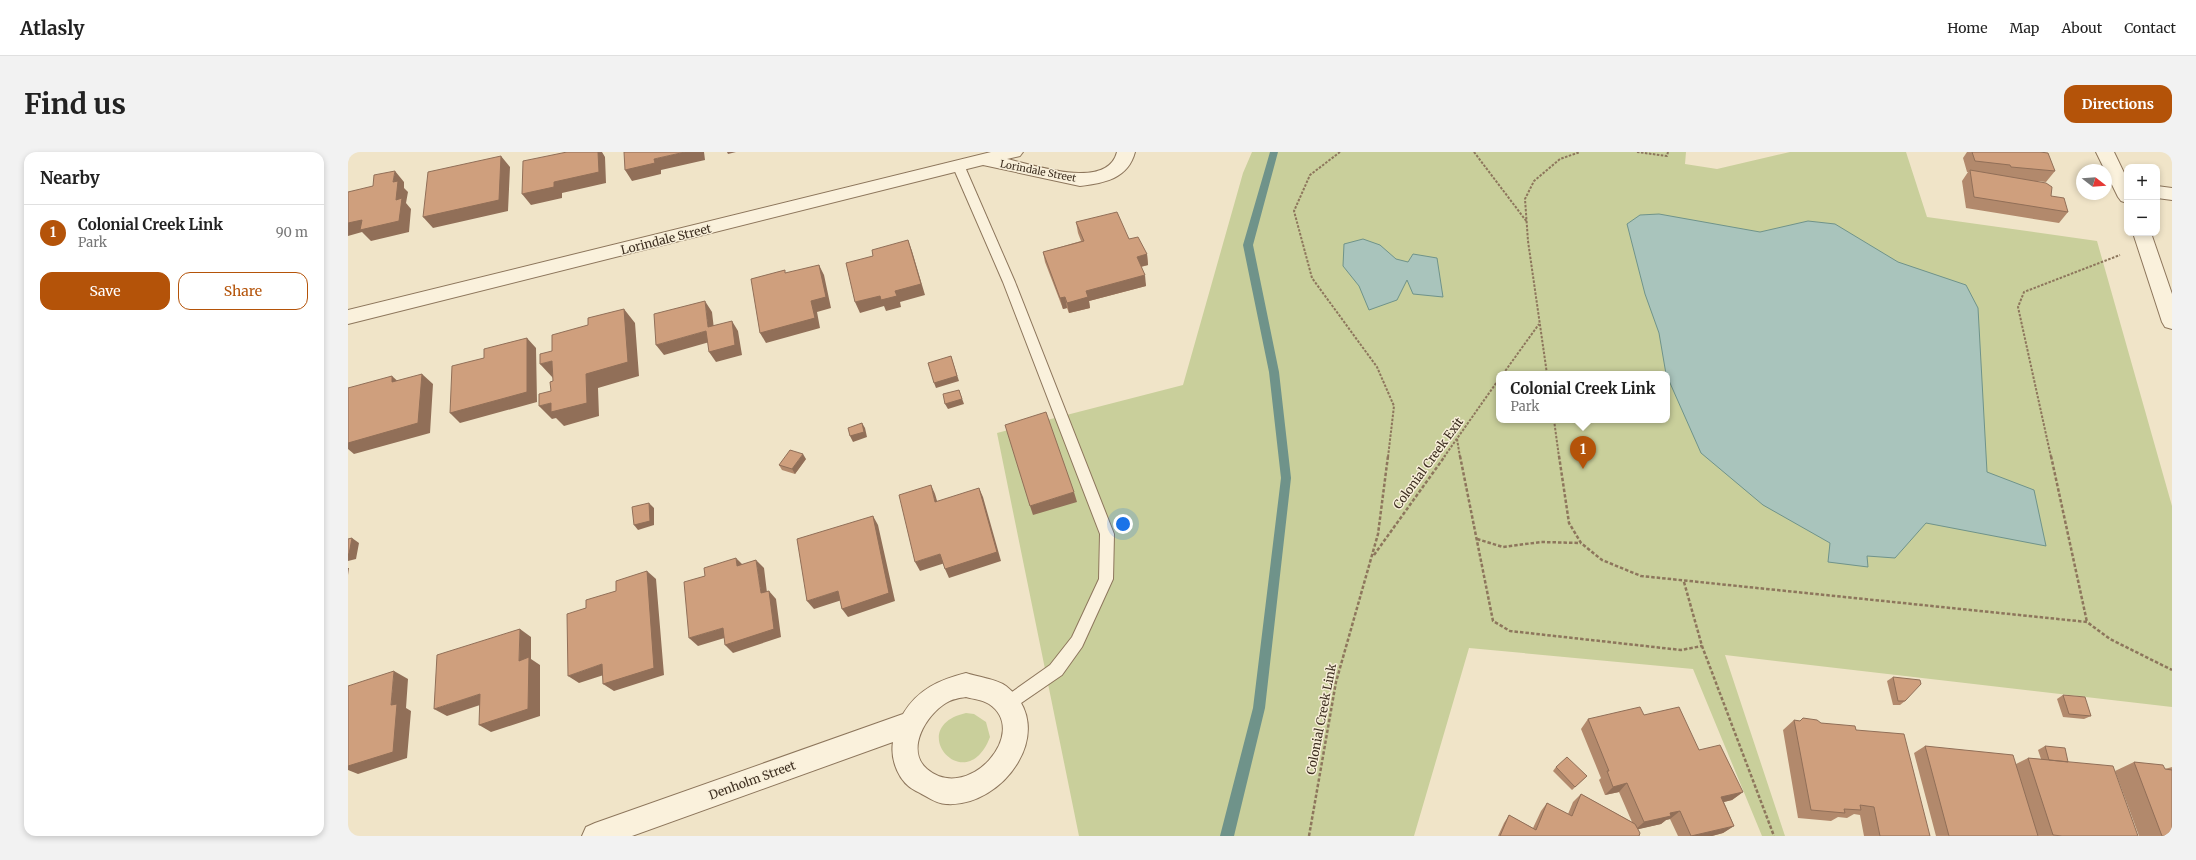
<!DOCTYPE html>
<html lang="en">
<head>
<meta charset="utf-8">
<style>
  body { margin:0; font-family:Merriweather,serif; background:#f2f2f2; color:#222 }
  .controls { position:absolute; right:12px; top:12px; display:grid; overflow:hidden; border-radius:8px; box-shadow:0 2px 6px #0003 }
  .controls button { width:36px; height:36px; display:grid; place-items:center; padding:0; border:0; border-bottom:1px solid #e0e0e0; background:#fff; color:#222; font:20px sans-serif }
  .compass { position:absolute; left:1728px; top:12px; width:36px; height:36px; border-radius:50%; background:#fff; box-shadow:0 2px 6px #0003; rotate:107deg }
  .you { position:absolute; left:775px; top:372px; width:14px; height:14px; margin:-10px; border:3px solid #fff; border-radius:50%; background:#1a73e8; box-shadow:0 0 0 6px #1a73e833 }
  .badge { display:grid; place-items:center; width:26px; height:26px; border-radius:50%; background:#b45309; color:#fff; font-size:13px; font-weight:700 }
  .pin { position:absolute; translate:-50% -33px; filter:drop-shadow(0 1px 2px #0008) }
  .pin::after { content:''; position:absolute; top:21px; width:14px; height:12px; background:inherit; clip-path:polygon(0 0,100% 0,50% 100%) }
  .popup { position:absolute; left:1148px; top:219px; width:174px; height:52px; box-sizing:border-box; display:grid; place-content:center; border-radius:8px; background:#fff; filter:drop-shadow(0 1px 3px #0005); font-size:13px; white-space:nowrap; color:#767676 }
  .popup b { font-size:15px; color:#222 }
  .popup::after { content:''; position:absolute; left:50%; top:100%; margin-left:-8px; border:8px solid transparent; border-top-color:#fff }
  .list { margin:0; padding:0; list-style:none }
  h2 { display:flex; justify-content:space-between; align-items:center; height:52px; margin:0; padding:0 16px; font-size:17px }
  h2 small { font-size:13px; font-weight:400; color:#767676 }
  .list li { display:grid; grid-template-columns:26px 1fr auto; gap:12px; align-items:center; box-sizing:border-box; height:56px; padding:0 16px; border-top:1px solid #e0e0e0 }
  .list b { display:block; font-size:15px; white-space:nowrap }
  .list p { margin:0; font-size:13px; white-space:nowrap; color:#767676 }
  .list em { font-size:13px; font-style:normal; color:#767676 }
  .actions { display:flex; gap:8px; padding:12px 16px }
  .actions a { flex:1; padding:9px 0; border:1px solid #b45309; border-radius:12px; text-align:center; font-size:14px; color:#b45309 }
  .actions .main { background:#b45309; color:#fff }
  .map { position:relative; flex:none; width:1824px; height:684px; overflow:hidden; border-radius:12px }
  header { display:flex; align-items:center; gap:24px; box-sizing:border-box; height:56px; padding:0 20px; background:#fff; border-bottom:1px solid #e0e0e0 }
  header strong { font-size:19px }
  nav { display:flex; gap:22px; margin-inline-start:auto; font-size:14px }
  .intro { display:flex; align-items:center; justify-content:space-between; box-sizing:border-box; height:96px; padding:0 24px }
  h1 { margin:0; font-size:28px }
  .button { padding:10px 18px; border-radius:12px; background:#b45309; color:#fff; font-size:14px; font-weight:700 }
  main { display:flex; gap:24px; padding:0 24px }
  aside { flex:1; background:#fff; border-radius:12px; box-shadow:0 2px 6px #0003 }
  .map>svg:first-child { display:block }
  .green { fill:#c9cf9b; fill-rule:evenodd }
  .water { fill:#a9c4bc; stroke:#6f938a }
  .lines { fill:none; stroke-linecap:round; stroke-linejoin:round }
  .stream { fill:#6f938a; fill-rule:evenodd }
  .lane-casing { stroke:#8d765c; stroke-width:2 }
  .street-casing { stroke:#8d765c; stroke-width:2 }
  .path-far1 { stroke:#8d765c; stroke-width:2; stroke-dasharray:2.5 1.5; stroke-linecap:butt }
  .path { stroke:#8d765c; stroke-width:2.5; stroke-dasharray:3.5 2; stroke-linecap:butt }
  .lane { fill:#faf1dc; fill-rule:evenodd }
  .street { fill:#faf1dc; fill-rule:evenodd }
  .wall { fill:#b2896c }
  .shaded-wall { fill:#916f58 }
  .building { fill:#cf9f7d; stroke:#916f58 }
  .labels { text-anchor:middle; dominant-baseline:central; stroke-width:3; stroke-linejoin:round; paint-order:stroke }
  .far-street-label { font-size:10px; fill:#3d2e20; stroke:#f7eed8 }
  .street-label { font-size:12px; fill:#3d2e20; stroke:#f7eed8 }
</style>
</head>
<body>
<header>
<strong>Atlasly</strong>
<nav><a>Home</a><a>Map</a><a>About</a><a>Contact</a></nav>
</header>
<div class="intro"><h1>Find us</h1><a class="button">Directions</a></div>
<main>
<aside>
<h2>Nearby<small></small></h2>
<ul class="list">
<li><span class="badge">1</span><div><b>Colonial Creek Link</b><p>Park</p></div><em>90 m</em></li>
</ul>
<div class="actions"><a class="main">Save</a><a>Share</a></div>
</aside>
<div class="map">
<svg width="1824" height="684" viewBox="0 0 1824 684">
  <rect width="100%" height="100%" fill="#f0e4c8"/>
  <path class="green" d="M904,0h434l-1,12 32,5 73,-17h116l21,65 170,24 75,265v201l-447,-52 60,181h-23l-69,-167 -224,-21 -55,188h-335l-82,-403 186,-48 60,-212zM1151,222h168v46h-168z
    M618,561l8,1 12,8 4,15c-24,63 -87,-10 -24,-24z"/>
  <path class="water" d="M1311,62l101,18 48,-11 27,3 63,38 68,23 12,23 9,164 47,18 12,56 -120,-23 -31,35 -28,-2 1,11 -40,-5 2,-19 -67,-38 -62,-52 -35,-79 -7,-41 -14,-39 -18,-70 13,-9z
    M1015,87l17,6 16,14 12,3 5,-8 24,4 6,39 -30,-3 -6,-14 -10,20 -28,10 -10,-24 -16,-20 1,-22z"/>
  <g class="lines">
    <path class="stream" d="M922,0h8l-25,93 26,127 12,106 -26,230 -31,128h-14l33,-128 28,-230 -12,-106 -26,-127z"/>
    <g class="lane-casing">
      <path id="lane" d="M611,11l6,4 50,115 99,252 -1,45 -31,68 -20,28 -54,37 -6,-3 -2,-5 2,-5 48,-34 22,-28 27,-58 1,-45 -97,-252 -50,-115z"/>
    </g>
    <g class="street-casing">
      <path id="street" d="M643,0h32l-3,4 -13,3c28,6 100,32 110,-7h18c-7,27 -31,31 -55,34l-97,-21 -635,159v-14z
        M1748,0h18l13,27v24l-6,-2 -3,-4z
        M1809,34l15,2v12l-15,-2z
        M1785,81h18l21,61v35l-7,-2 -3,-5z
        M618,521c12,4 30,6 40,13 54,42 -2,122 -60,118 -10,0 -21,-9 -30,-13 -17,-8 -26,-31 -23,-49l-261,94h-50l4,-9 9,-4 308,-109c15,-25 36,-34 63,-41zM618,545c7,2 17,3 23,7 42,28 -21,100 -62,65 -22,-19 -1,-54 19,-66 6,-4 13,-5 20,-6z"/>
    </g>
    <path class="path-far1" d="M992,0l-30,23 -16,36 18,67 65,89 17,39 -6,51
      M1126,0l53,70
      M1289,0l30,4 1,-4
      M1155,222l36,-50
      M1199,222l-19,-133 -3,-42 9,-18 26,-22 20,-7
      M1206,268l5,37
      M1109,287l3,18
      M1096,305l55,-78
      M1703,305l-33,-150 6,-15 96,-37"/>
    <path class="path" d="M1112,304l33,165 17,10 171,19 21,-4
      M1211,304l10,67 12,20 21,17 39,16 446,46 23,17 62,31
      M1703,304l36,166
      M1129,387l26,8 38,-5 40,1
      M1026,403l71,-99
      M1336,430l18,64 72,190
      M961,684l27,-154 42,-148 10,-78"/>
    <use href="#lane" class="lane"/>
    <use href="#street" class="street"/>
  </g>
  <path class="wall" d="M1619,0h73l15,19 -9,11 -10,-1 32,31 -9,11 -93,-15 -4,-27 6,-9h-1l-4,-14z
    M728,70l53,17 18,15 1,11 -7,2 5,19 -57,15 1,7 -21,5 -2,-5 -4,1 -18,-47 -2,-10 38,-11 -3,-8z
    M458,307l-11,15 -13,-4 -3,-5z
    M1545,525l12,24 -5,4h-7l-6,-24z
    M1715,543l28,21 -7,3 -21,-2 -6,-18z
    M1296,563l55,35 44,42 -11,8 -8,2 10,24 -11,7 -11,3h-34l-8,-17 -4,1 -5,4 -23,5 1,7h-141l6,-13 5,-8 24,13 8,-17 6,-8 21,11 5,-12 8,-8 51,28 -13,-30 -14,3 -6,-15 2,-2 -20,-49 7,-10z
    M1455,566l18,5 35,7 74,106h-66l-4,-21 -6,-1 -7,4 -9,-1 -7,4 -33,-3 -15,-88 11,-10 6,1z
    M1577,594l91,18 12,-6 13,1 -3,-9 7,-4 23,16 70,74h-202l-22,-83z
    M1786,610l31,7 7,-2v69h-33l-24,-65z
    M1208,615l31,9 -15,14 -19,-19z"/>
  <path class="shaded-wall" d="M250,0h4l3,5 1,26 -44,10v5l-31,7 -9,-11 32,-12z
    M337,0h19l1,8 -44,10v4l-29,7 -7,-11 29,-11z
    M379,0h9l-8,2z
    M153,4l9,11 -2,44 -75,17 -10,-11z
    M47,19l9,11v6l4,4 -2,11 5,6 -2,23 -38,9 -9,-9 -14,4v-13l48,-23 -3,-18z
    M560,88l4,11 13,44 -25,7 1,5 -15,4 -2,-5 -24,7 -5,-11 40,-11z
    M799,102l1,11 -9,2 -2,-10z
    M471,113l5,10 7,33 -14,4 3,16 -54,15 -6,-10 51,-32z
    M797,123l1,11 -57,15 1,7 -21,5 -2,-10 19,-12z
    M717,145l2,11 -4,1 -3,-11z
    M357,149l7,11 3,26 -7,-11z
    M276,157l11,14 4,53 -41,12 1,28 -35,10 -8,-8 -4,1 -13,-13 12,-3 35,-29z
    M384,169l6,10 4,24 -26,7 -7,-10z
    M358,179l7,10 -49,14 -8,-10z
    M179,186l9,10 1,54 -77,21 -10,-10z
    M603,204l8,25 -23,7 -2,-5z
    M204,209l1,17 -13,-14z
    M74,222l11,10 -3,49 -76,21 -6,-5v-6z
    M44,224l11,10 -11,-4z
    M611,238l5,14 -16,5 -3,-5z
    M514,271l3,5 2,9 -14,5 -3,-6z
    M455,302l3,5 -11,15 -3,-5z
    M583,333l4,9 5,17 -5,-9z
    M631,336l4,9 18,64 -52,17 -4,-9z
    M726,340l3,10 -44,13 -3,-9z
    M301,351l5,5v17l-16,5 -4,-5z
    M525,364l5,9 17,76 -47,16 -6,-8z
    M4,386l7,5 -3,16 -8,2v-7z
    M592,402l5,9 -25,8 -5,-9z
    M388,406l8,8h-7z
    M408,408l8,8 4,33 -7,-8z
    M0,416h1l-1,7z
    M299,419l9,8 8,96 -50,16 -11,-7z
    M421,439l7,8 5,38 -48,16 -8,-8z
    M490,439l7,8 -31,10 -7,-8z
    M375,476l8,8 -33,10 -9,-8z
    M172,477l11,8v22l9,6v51l-49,16 -12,-7 40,-64z
    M254,512l11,8 -34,11 -11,-7z
    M46,519l14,8 -2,29 5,3 -4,47 -49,16 -10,-4v-4l43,-61z
    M132,542l12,7 -45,15 -13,-7z
    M1279,631l-8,9 -14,3 8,-8z
    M1395,640l-11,8 -21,5 10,-8z
    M1332,659l-10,8 -4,1 -5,4 -26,6 9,-8 26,-9z
    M1386,674l-11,7 -11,3h-21z"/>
  <path class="building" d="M219,0h31l1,20 -45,10v5l-32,7 1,-33z
    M276,0h61l-31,7 1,4 -30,7z
    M1624,0h68l8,1 7,18 -44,-4 -1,-2 -35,-4z
    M153,4l-2,44 -76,17 5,-45z
    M1622,18l76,13 6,4 -1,9 13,2 4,14 -94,-15z
    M47,19l-2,11 5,-1 -2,19 6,-2 -3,23 -39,9 2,-10 -14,3v-31l25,-6 1,-11z
    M769,60l12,27 9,-2 9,17 -10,3 8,18 -59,16 2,6 -21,6 -2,-6 -5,1 -17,-46 41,-11 -8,-19z
    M560,88l13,44 -26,7 2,5 -16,4 -1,-4 -25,6 -9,-39 27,-7 -1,-6z
    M471,113l7,32 -15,4 4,17 -55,15 -9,-54 34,-9v3z
    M357,149l3,26 24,-6 3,24 -26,7 -3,-21 -50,14 -2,-31z
    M276,157l4,53 -42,12 1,29 -36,9v-9l-12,3v-12l12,-3 -1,-9 3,-1 -1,-20 -12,3v-10l12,-3v-16l36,-10v-7z
    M179,186v54l-77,21 2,-47 32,-8v-9z
    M603,204l6,20 -23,7 -6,-20z
    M74,222l-4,49 -70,20v-55l44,-12v6z
    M611,238l3,9 -17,5 -2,-10z
    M698,260l28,80 -44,14 -25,-81z
    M514,271l2,9 -14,4 -2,-8z
    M442,298l13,4 -11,15 -13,-4z
    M583,333l4,17 44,-14 18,64 -52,17 -5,-15 -25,8 -16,-67z
    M301,351l1,18 -16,4 -2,-18z
    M525,364l16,77 -47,16 -4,-18 -31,10 -10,-62z
    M4,386l-3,16h-1v-15z
    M388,406l1,8 19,-6 5,33 8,-2 5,38 -49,16 -2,-17 -34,10 -5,-56 21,-6 -1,-8z
    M299,419l7,97 -51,16 -1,-20 -34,12 -1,-62 19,-6v-8l30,-9v-10z
    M172,477l-1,32 10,-4 -1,52 -49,16 1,-31 -46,15 3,-54z
    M46,519l-3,34 6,-1 -4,48 -45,14v-80z
    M1545,525l27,3 1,4 -16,17h-7z
    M1715,543l22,2 6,19 -22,-2z
    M1292,555l4,8 35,-8 20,43 21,-5 23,47 -22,5 13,29 -43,10 -11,-25 -10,2 1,3 -27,6 -17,-39 -14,4 -6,-16h2l-21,-52z
    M1455,566l14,2 4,3 34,3 1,4 48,4 26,102h-50l-6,-29 -14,-2 1,5 -17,-1 1,4 -34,-3 -17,-90 6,1z
    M1577,594l88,9 25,81h-89z
    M1697,594l20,2 3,14 -19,-2z
    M1219,605l20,19 -12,11 -19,-20z
    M1680,606l85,8 25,70h-76l-9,-1z
    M1786,610l29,3 2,4 7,1v66h-10z
    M1233,642l54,30 5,9 -1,3h-139l9,-21 27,15 11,-27 25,13z"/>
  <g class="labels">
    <g class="far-street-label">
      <text transform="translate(690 19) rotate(11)">Lorindale Street</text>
    </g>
    <g class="street-label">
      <text transform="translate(318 87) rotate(-14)">Lorindale Street</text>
      <text transform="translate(1080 311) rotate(-54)">Colonial Creek Exit</text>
      <text transform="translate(973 567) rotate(-79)">Colonial Creek Link</text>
      <text transform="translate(404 628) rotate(-20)">Denholm Street</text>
    </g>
  </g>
</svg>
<div class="controls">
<button>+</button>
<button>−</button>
</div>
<svg class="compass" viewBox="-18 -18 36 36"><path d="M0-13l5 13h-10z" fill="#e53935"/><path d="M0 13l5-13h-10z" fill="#767676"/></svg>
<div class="you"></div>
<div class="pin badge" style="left:1235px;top:317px">1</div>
<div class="popup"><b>Colonial Creek Link</b>Park</div>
</div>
</main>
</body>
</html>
